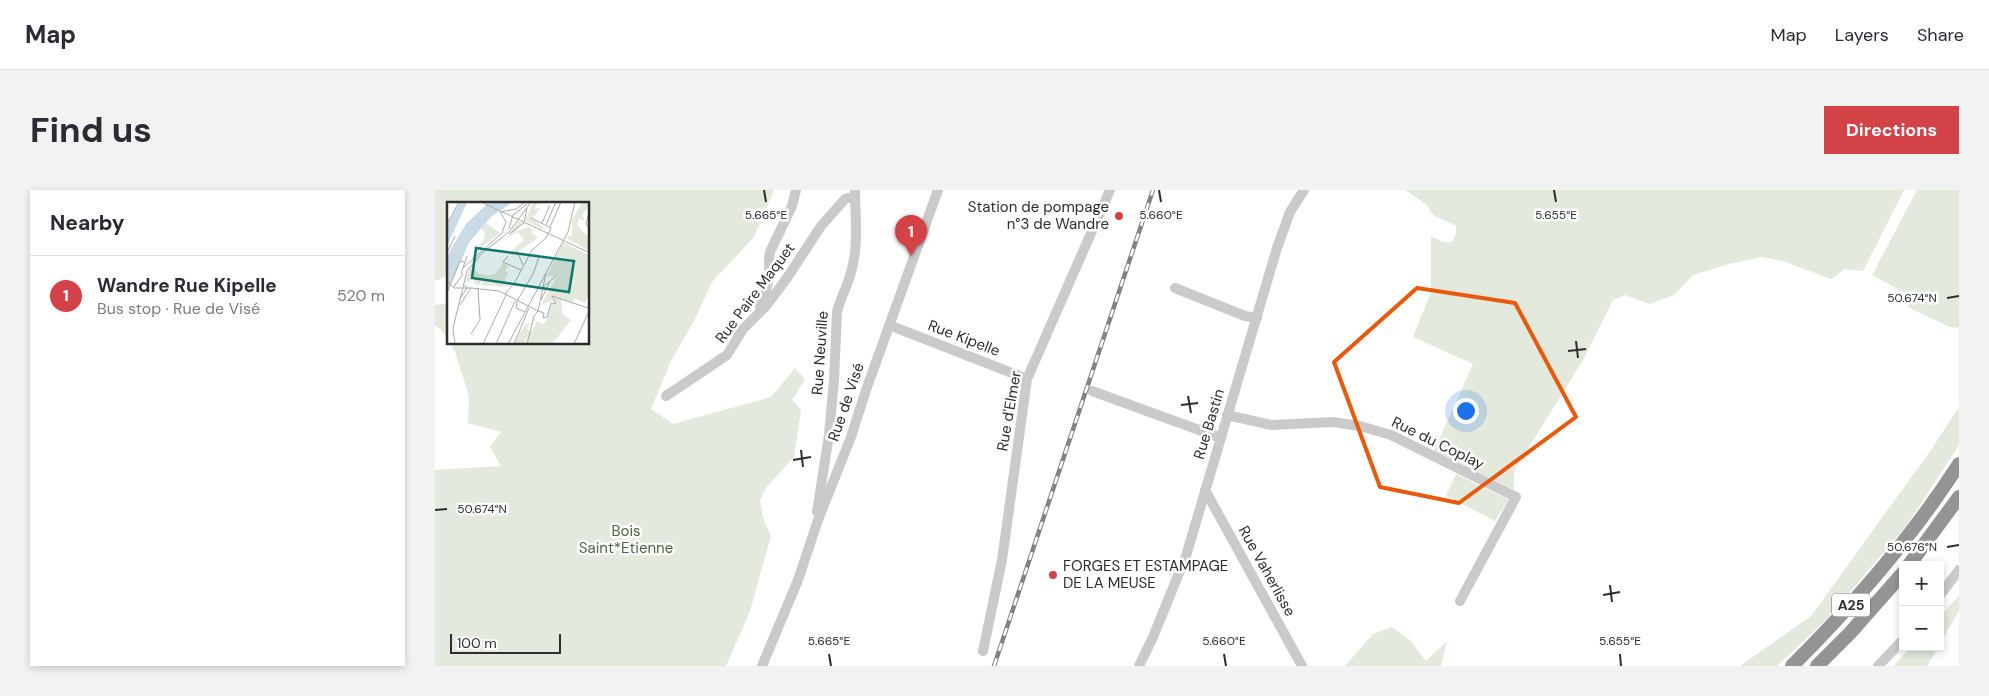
<!DOCTYPE html>
<html lang="en">
<head>
<meta charset="utf-8">
<style>
  body { margin:0; font-family:"DM Sans",sans-serif; background:#f2f2f3; color:#2b2b33 }
  .controls { position:absolute; right:15px; bottom:15px; display:grid; overflow:hidden; border-radius:0px; box-shadow:0 2px 8px #0003 }
  .controls button { width:45px; height:45px; display:grid; place-items:center; padding:0; border:0; border-bottom:1px solid #e1e1e2; background:#fff; color:#2b2b33; font:25px sans-serif }
  .scale { position:absolute; left:15px; bottom:12px; width:111px; box-sizing:border-box; padding-left:5px; border:2px solid #2d2d2d; border-top:0; font-size:14px; line-height:18px; white-space:nowrap; color:#2d2d2d; -webkit-text-stroke:4px #fff; paint-order:stroke }
  .you { position:absolute; left:1030px; top:220px; width:18px; height:18px; margin:-12px; border:4px solid #fff; border-radius:50%; background:#1a73e8; box-shadow:0 0 0 8px #1a73e833 }
  .badge { display:grid; place-items:center; width:32px; height:32px; border-radius:50%; background:#d24246; color:#fff; font-size:16px; font-weight:700 }
  .pin { position:absolute; translate:-50% -41px; filter:drop-shadow(0 1px 2px #0008) }
  .pin::after { content:''; position:absolute; top:26px; width:18px; height:15px; background:inherit; clip-path:polygon(0 0,100% 0,50% 100%) }
  .list { margin:0; padding:0; list-style:none }
  h2 { display:flex; justify-content:space-between; align-items:center; height:65px; margin:0; padding:0 20px; font-size:21px }
  h2 small { font-size:16px; font-weight:400; color:#7c7c81 }
  .list li { display:grid; grid-template-columns:32px 1fr auto; gap:15px; align-items:center; box-sizing:border-box; height:80px; padding:0 20px; border-top:1px solid #e1e1e2 }
  .list b { display:block; font-size:19px; white-space:nowrap }
  .list p { margin:0; font-size:16px; white-space:nowrap; color:#7c7c81 }
  .list em { font-size:16px; font-style:normal; color:#7c7c81 }
  .map { position:relative; flex:none; width:1524px; height:476px; overflow:hidden; border-radius:0px }
  header { display:flex; align-items:center; gap:30px; box-sizing:border-box; height:70px; padding:0 25px; background:#fff; border-bottom:1px solid #e1e1e2 }
  header strong { font-size:24px }
  nav { display:flex; gap:28px; margin-inline-start:auto; font-size:18px }
  .intro { display:flex; align-items:center; justify-content:space-between; box-sizing:border-box; height:120px; padding:0 30px }
  h1 { margin:0; font-size:35px }
  .button { padding:12px 22px; border-radius:0px; background:#d24246; color:#fff; font-size:18px; font-weight:700 }
  main { display:flex; gap:30px; padding:0 30px }
  aside { flex:1; background:#fff; border-radius:0px; box-shadow:0 2px 8px #0003 }
  .map>svg:first-child { display:block }
  .green { fill:#e3e9dc }
  .lines { fill:none; stroke-linecap:round; stroke-linejoin:round }
  .minor { stroke:#cacaca; stroke-width:10 }
  .highway { stroke:#949494; stroke-width:14 }
  .rail-casing { stroke:#828282; stroke-width:4.5 }
  .rail { stroke:#fff; stroke-width:2.5; stroke-dasharray:8; stroke-linecap:butt }
  .marked { fill:none; stroke:#e8590c; stroke-width:4; stroke-linejoin:round }
  .ticks { fill:none; stroke:#2d2d2d; stroke-width:2 }
  .poi-dot { fill:#d24246; stroke:#fff; stroke-width:2 }
  .labels { text-anchor:middle; dominant-baseline:central; stroke-width:5; stroke-linejoin:round; paint-order:stroke }
  .shield { fill:#fff; stroke:#6c6c6c; stroke-width:1 }
  .shield-label { font-size:14px; font-weight:bold; fill:#2d2d2d }
  .poi-label { font-size:15px; fill:#2d2d2d; stroke:#fff; text-anchor:end }
  .street-label { font-size:15px; fill:#2d2d2d; stroke:#fff }
  .park-label { font-size:15px; fill:#4f6440; stroke:#fff }
  .inset-road { fill:none; stroke:#ababab; stroke-width:1 }
  .view { fill:#0f766e; fill-opacity:0.15; stroke:#0f766e; stroke-width:2.5 }
  .inset-edge { fill:none; stroke:#2d2d2d; stroke-width:2.5 }
  .ticks-label { font-size:12px; text-anchor:middle; fill:#2d2d2d; stroke:#fff; stroke-width:5; stroke-linejoin:round; paint-order:stroke }
</style>
</head>
<body>
<header>
<strong>Map</strong>
<nav><a>Map</a><a>Layers</a><a>Share</a></nav>
</header>
<div class="intro"><h1>Find us</h1><a class="button">Directions</a></div>
<main>
<aside>
<h2>Nearby<small></small></h2>
<ul class="list">
<li><span class="badge">1</span><div><b>Wandre Rue Kipelle</b><p>Bus stop · Rue de Visé</p></div><em>520 m</em></li>
</ul>
</aside>
<div class="map">
<svg width="1524" height="476" viewBox="0 0 1524 476">
  <rect width="100%" height="100%" fill="#fff"/>
  <path class="green" d="M0,0h339l-20,47 -42,45 -18,39 -23,40 -20,48 22,15 98,-27 24,-29 10,11 -13,21 9,10 -7,47 -28,31 -6,12 3,18 8,18 -21,75 -24,55h-291v-196l66,-4 -11,-19 11,-15 -33,-9 1,-27 -14,-44 -5,-8h139v-140h-140v71l-14,6z
    M970,0h499l-41,81 -18,-2 -14,10 -48,-18 -21,-4 -33,7 -36,11 -19,20 -24,9 -25,-9 -12,5 -30,60 -69,111v19l-80,-39 39,-87 -60,-27 18,-45v-56l12,6h9l4,-8v-8l-23,-11 -7,-11z
    M1482,0h42v138l-9,-1 -42,-20 3,-11 -39,-21z
    M14,113v39l-7,-11 -7,-6v-20z
    M1524,217v38l-52,80 -81,95 -49,46h-37l71,-50 120,-166z
    M1021,284l53,26 -14,21 -49,-25z
    M1524,406v15l-19,32v-27z
    M957,437l18,13 16,21 21,-20 -6,25h-96l28,-32z
    M1476,457h27l-11,19h-33z"/>
  <g class="lines">
    <path class="minor" d="M740,98l70,28 12,2
      M325,117c4,-10 8,-20 9,-31 1,-9 -1,-16 1,-24l22,-46 4,-16
      M454,135l138,54
      M657,201l129,47
      M231,206l61,-41 16,-26 23,-23 21,-28 34,-52 24,-27 10,-3
      M792,225l45,10 61,-3 27,4 31,9 125,62 -56,104
      M770,300l97,176
      M382,322l12,-77 5,-55 3,-68c3,-14 11,-26 14,-40 8,-26 4,-55 4,-82
      M1505,405l19,-25
      M548,461l19,-91 25,-181 83,-189
      M327,476l36,-86 20,-60 33,-83 15,-47 72,-200
      M704,476l14,-29 33,-81 91,-308 13,-36 14,-22
      M1443,476l25,-26"/>
    <path class="highway" d="M1474,375l50,-68
      M1357,476c62,-62 119,-127 167,-202
      M1382,476l33,-33 53,-60"/>
    <g class="rail-casing">
      <path id="rail" d="M559,476l159,-476"/>
    </g>
    <use href="#rail" class="rail"/>
  </g>
  <path class="marked" d="M982,98l98,15 61,114 -117,86 -79,-16 -46,-125z"/>
  <path class="ticks" d="M329,0l2,12M724,0l2,12M1119,0l2,12M1512,108l12,-2M1141,151l2,17M1133,161l18,-2M753,206l3,17M746,215l17,-2M366,260l2,17M358,270l18,-3M0,320l12,-1M1512,357l12,-2M1175,395l2,17M1168,405l17,-3M394,464l2,12M789,464l2,12M1185,464l1,12"/>
  <g class="poi-dot">
    <circle cx="684" cy="26" r="5"/>
    <circle cx="618" cy="385" r="5"/>
  </g>
  <g class="labels">
    <rect class="shield" x="1397" y="403.5" width="38" height="23" rx="4"/>
    <g class="shield-label">
      <text x="1416" y="415">A25</text>
    </g>
    <g class="poi-label">
      <text x="674" y="17">Station de pompage<tspan x="674" dy="17">n°3 de Wandre</tspan></text>
      <text x="628" y="376" text-anchor="start">FORGES ET ESTAMPAGE<tspan x="628" dy="17">DE LA MEUSE</tspan></text>
    </g>
    <g class="street-label">
      <text transform="translate(320 103) rotate(-53)">Rue Paire Maquet</text>
      <text transform="translate(529 148) rotate(21)">Rue Kipelle</text>
      <text transform="translate(385 163) rotate(-86)">Rue Neuville</text>
      <text transform="translate(411 212) rotate(-71)">Rue de Visé</text>
      <text transform="translate(574 221) rotate(-80)">Rue d'Elmer</text>
      <text transform="translate(774 234) rotate(-73)">Rue Bastin</text>
      <text transform="translate(1003 253) rotate(26)">Rue du Coplay</text>
      <text transform="translate(832 381) rotate(61)">Rue Vaherlisse</text>
    </g>
    <g class="park-label">
      <text x="191" y="341">Bois<tspan x="191" dy="17">Saint*Etienne</tspan></text>
    </g>
  </g>
  <g transform="translate(12 12)">
    <rect width="142" height="142" fill="#fff"/>
    <path d="M86,0h14l-11,3 -1,4 6,-2 -9,12 16,12 -23,-10zM135,0h7v3l-6,9 1,6 -5,-1 -2,6 12,13v13l-23,-13 6,-3v-15zM71,19l5,2 -8,9 13,-5 18,8 -13,-5 -1,3 6,5 -26,17 -2,-3 14,-12 -6,-8 -20,11 11,-7zM39,21l14,10 -26,20 10,-14 1,-6 -4,-5zM116,40l26,13v39l-4,9 -11,-5 -1,4 -12,-2 2,15 8,5 -19,24h-25l-1,-7 -1,7h-11l10,-18 7,-5 -4,8 5,3 5,-11 6,3 3,-2 5,-18 4,1 -1,-5 -13,5 16,-29h-10zM38,50l-13,15 7,7 11,1 5,-1 8,-11 5,3 -3,5 3,2 -3,7 4,4 -2,3 -25,-2v-5l-3,5 -5,-2 1,-5 -9,4 3,-13z" fill="#e3e9dc"/>
    <path d="M13,0h6v3l-19,41v-21zM42,0h24l-21,14 -22,25 -23,50v-33l5,-11 14,-23z" fill="#cadbe7"/>
    <path class="inset-road" d="M34,0l109,51M143,7l-4,15 4,5M95,21l8,-18M0,22l12,-22M99,23l10,-23M103,25l11,-25M62,27l4,-14 14,-11M62,32l15,-11 3,-15M70,49l6,14M0,51l8,-17M61,54l-5,6 18,8M16,66l39,-35 4,-11 -6,-10 16,-3 9,-7M14,72l6,-18M0,79l7,7h17l-11,17M96,85l13,-11M6,86l10,-14M24,86l28,3 39,20M0,91l13,-32 4,1M58,92l10,-12 17,-32 14,-12 5,-10 -20,-10M105,94l36,12 2,-4M14,95l6,-9 -3,-3M94,98l9,-19M91,109l6,2 -1,5 4,-1 4,-14 5,1 -4,-8M91,109l8,-38M78,110l-9,-4 1,-7 16,-27 6,-17M24,132l9,-14 -2,-32M8,142l-2,-16 14,-57 14,-17 28,-22 22,-30M36,142l23,-49M49,142l19,-43M61,142l60,-112 7,-30M67,142l15,-36M80,142l7,-28 4,-5M127,142l16,-35"/>
    <path class="view" d="M29,46l98,13 -5,31 -97,-14z"/>
    <rect width="142" height="142" class="inset-edge"/>
  </g>
  <g class="ticks-label">
    <text x="331" y="29">5.665°E</text>
    <text x="726" y="29">5.660°E</text>
    <text x="1121" y="29">5.655°E</text>
    <text x="1477" y="112">50.674°N</text>
    <text x="47" y="323">50.674°N</text>
    <text x="1477" y="361">50.676°N</text>
    <text x="394" y="455">5.665°E</text>
    <text x="789" y="455">5.660°E</text>
    <text x="1185" y="455">5.655°E</text>
  </g>
</svg>
<div class="controls">
<button>+</button>
<button>−</button>
</div>
<div class="scale">100 m</div>
<div class="you"></div>
<div class="pin badge" style="left:476px;top:66px">1</div>
</div>
</main>
</body>
</html>
